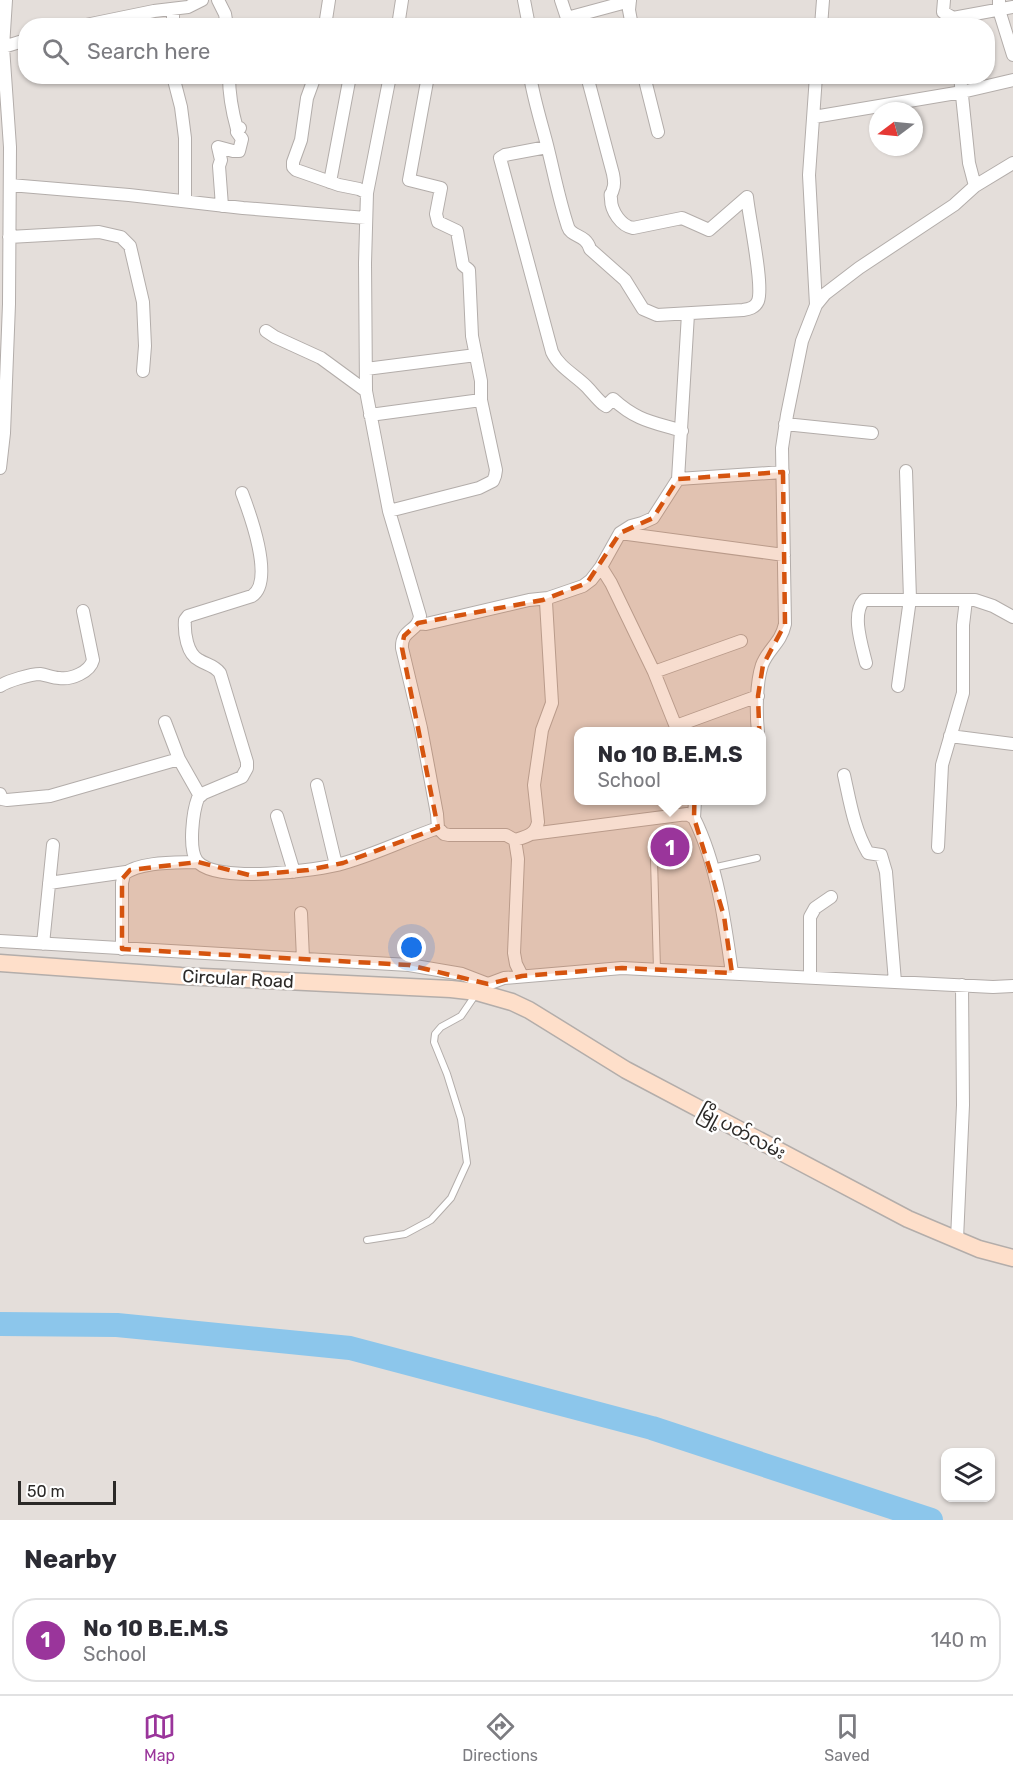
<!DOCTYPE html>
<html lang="en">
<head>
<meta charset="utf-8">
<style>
  body { margin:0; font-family:Rubik,"Noto Sans Myanmar",sans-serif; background:#f7f7f7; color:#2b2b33 }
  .controls { position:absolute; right:18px; bottom:18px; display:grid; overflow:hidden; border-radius:12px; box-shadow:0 2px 4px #0004 }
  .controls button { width:54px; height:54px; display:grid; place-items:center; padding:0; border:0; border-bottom:2px solid #e1e1e2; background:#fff; color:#2b2b33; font:30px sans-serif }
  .compass { position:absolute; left:869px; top:102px; width:54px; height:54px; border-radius:50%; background:#fff; box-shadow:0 2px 4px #0004; rotate:254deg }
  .scale { position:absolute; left:18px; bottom:15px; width:98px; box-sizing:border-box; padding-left:6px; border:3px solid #2b2927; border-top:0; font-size:16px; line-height:21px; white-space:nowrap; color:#2b2927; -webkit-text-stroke:4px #fff; paint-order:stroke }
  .you { position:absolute; left:412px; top:948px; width:21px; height:21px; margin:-15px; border:4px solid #fff; border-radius:50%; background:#1a73e8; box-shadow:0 0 0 9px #1a73e833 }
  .badge { display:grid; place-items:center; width:39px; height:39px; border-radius:50%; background:#9a359b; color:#fff; font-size:20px; font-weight:700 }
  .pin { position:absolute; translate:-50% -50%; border:3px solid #fff; box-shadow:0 2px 6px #0006 }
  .popup { position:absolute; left:574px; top:727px; width:192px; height:78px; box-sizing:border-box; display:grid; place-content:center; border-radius:12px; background:#fff; filter:drop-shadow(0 2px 4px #0005); font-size:20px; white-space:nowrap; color:#7c7c81 }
  .popup b { font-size:22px; color:#2b2b33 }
  .popup::after { content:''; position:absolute; left:50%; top:100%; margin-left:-12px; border:12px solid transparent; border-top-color:#fff }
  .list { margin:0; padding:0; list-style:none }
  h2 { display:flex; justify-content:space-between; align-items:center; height:78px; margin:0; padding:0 24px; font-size:26px }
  h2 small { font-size:20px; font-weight:400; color:#7c7c81 }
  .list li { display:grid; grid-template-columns:39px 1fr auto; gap:18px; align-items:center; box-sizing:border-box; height:84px; margin:0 12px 12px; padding:0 12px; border:2px solid #e1e1e2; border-radius:24px }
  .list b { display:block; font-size:22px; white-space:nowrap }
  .list p { margin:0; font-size:20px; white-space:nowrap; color:#7c7c81 }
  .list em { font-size:20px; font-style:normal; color:#7c7c81 }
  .icon { flex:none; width:33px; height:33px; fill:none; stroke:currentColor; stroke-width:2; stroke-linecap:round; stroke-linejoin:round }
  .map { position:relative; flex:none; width:1013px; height:1520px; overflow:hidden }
  .search { position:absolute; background:#fff; box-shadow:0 2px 4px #0004; left:18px; right:18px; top:18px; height:66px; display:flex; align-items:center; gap:15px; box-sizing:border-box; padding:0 21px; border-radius:24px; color:#7c7c81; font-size:22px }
  .sheet { height:174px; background:#fff }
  nav { display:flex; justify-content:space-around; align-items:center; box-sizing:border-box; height:84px; border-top:2px solid #e1e1e2; background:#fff; font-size:16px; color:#7c7c81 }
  nav a { display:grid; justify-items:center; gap:3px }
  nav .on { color:#9a359b }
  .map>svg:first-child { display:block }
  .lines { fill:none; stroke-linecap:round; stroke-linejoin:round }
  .river { stroke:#8cc6eb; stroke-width:24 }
  .lane-casing { stroke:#b3adaa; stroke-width:8 }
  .street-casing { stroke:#b3adaa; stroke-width:14 }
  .secondary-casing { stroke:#b3adaa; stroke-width:19 }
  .lane { stroke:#fff; stroke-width:6 }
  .street { stroke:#fff; stroke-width:12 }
  .secondary { stroke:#fedfca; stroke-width:16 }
  .marked { fill:#d5540f; fill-opacity:0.2; stroke:#d5540f; stroke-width:4.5; stroke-dasharray:12 8; stroke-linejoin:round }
  .labels { text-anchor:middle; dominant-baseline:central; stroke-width:5; stroke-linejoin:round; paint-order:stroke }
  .street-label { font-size:18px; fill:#2b2927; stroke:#fff }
</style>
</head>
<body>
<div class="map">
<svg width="1013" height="1520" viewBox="0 0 1013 1520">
  <rect width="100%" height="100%" fill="#e4deda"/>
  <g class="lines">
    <path class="river" d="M0,1324l117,1 233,23 302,80 279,92"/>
    <g class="lane-casing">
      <path id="lane" d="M654,859l3,111
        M712,868l45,-10
        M367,1240l38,-6 26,-14 20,-22 16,-35 -6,-44 -14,-45 -13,-32 1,-8 6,-7 20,-11 15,-22"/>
    </g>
    <g class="street-casing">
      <path id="street" d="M218,0l7,14 2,12
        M524,0l5,26
        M561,0l8,24
        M630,0l-1,10 3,16
        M944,0l-1,12 10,6
        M999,0v10l14,45
        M567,18l63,-17
        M81,26l73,-15 34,-4 14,-7
        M173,26v-17
        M325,26l4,-26
        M398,26l4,-26
        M821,26l2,-26
        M953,26v-8l60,-11
        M0,48l26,-8
        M173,76l8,31 4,31v63
        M315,76l-8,22 -6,42 -8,22v5l3,3 43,15 20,4 8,4
        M390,76l-23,117 -2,70 1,128 23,120 31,105c-2,16 -19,13 -18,32l19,80 16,86 1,14 6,6 5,1h57l9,5 3,19 -4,94 2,11 6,12
        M530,76c4,24 11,46 17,69 7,28 12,55 21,82 3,10 18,7 22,22l35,31 18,29 14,6 86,-5c6,-1 12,-2 15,-9 6,-16 -9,-83 -11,-104l-38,33 -27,-12 -49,10c-12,-2 -22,-17 -22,-29 -1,-9 0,-1 2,-10 2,-4 1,-10 0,-15l-26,-98
        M644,76l14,56
        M816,76l-7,99 7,130
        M960,76l9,87 6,23
        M814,117l148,-25 51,-12
        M547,147l-42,8 -5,3 52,194c7,15 23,23 34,34 6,6 11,13 17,18l3,2 7,-7c24,22 40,23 69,32
        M330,182l20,-106
        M10,185l119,10 114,13 123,10
        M222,206l-3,-40 2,-6 -3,-13 15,4h6l3,-12 -5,-7 3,-4 -3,1c-5,-18 -8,-34 -8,-53
        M9,237l90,-5 22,5 9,9 13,56 2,44 -2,25
        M266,331l9,6 46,21 45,33
        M366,369l110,-14
        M370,415l111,-15
        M785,424l87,9
        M0,468l4,-35 5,-129 1,-157 -7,-100 3,-47
        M678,479l105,-7
        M242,493c8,21 33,88 10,103l-64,20 -3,4c-1,13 2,34 14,40 8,5 15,5 21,13l27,89v6l-5,9 -38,16 -6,5c-5,13 -10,51 -1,63 17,23 121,10 147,2 32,-9 62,-24 94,-35
        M389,511l90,-23 14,-7 2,-5 1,-6 -15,-70v-19l-9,-45 -3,-66 -6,-5 -6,-34 -19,-9 -2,-8 5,-26 -32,-8 19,-104
        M620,533l164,22
        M601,567l10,16 43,89 24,60
        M418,623l8,1 103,-24 19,-2
        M866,663c-4,-17 -15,-49 -2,-63h111l18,6 20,11
        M654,672l87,-31
        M0,686c7,-5 31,-12 40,-12 7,1 13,4 19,4 12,2 31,-6 34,-18l-10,-49
        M898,686l12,-87 -4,-128
        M165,722l14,37 21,37
        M676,726l82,-30
        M758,732c-2,-19 -2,-49 4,-67 6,-16 19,-22 23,-41l-3,-176 5,-33 15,-74 14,-36 9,-11 34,-26 95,-63 21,-19 38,-23
        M950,736l63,8
        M844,775c6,27 10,54 24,78l13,2 5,17 9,110
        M317,785l19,80
        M0,794l2,5 5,1 43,-4 129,-37
        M277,816l17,56
        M694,818l1,-18
        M531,834l156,-20 7,4c23,46 31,104 38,155
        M515,840c10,-3 21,-5 23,-18l-4,-37 8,-55 10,-27 -6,-101 2,-4 35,-12 8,-6 10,-13 19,-34 11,-7 11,-3 11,-5 25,-39 10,-165
        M938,847l4,-82 21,-72v-68l3,-25
        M49,883l77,-11
        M301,913l2,46
        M0,941l409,24 53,9 26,10
        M43,944l10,-99
        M122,949v-66l2,-9c17,-13 53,-11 74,-12
        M810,978v-61l5,-9 16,-11
        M477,992l11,-8 16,-6 118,-10 371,19 20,-1
        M957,1239l6,-134 -1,-120"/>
    </g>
    <g class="secondary-casing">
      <path id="secondary" d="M0,963l181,13 270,13 26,3 35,10 17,8 97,60 282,149 71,30 34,9"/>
    </g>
    <use href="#lane" class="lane"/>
    <use href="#street" class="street"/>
    <use href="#secondary" class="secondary"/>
  </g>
  <path class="marked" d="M783,472l2,152 -22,41 -5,31 2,56 -65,28 -1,38 30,98 8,57 -110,-5 -100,8 -34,8 -79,-19 -287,-16v-70l8,-9 68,-8 51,13 59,-5 35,-7 95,-35 -36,-180 2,-12 14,-13 125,-23 44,-17 33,-50 33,-15 25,-39z"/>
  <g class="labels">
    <g class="street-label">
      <text transform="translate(238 979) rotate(3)">Circular Road</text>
      <text transform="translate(742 1132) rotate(28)">မြို့ပတ်လမ်း</text>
    </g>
  </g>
</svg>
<div class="controls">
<button><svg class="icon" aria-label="layers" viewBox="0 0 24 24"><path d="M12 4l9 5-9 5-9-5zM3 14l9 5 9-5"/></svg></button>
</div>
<svg class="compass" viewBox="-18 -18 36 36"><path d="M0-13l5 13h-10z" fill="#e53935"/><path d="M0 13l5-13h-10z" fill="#7c7c81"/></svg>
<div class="scale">50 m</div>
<div class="you"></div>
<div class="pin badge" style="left:670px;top:847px">1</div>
<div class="popup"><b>No 10 B.E.M.S</b>School</div>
<div class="search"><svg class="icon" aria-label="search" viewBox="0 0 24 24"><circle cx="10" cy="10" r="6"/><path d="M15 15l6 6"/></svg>Search here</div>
</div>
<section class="sheet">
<h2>Nearby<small></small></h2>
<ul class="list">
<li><span class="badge">1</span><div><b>No 10 B.E.M.S</b><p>School</p></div><em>140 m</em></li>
</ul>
</section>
<nav>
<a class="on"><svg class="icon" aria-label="map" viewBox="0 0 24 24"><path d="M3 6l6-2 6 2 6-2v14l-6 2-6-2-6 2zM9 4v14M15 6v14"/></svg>Map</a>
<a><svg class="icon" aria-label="directions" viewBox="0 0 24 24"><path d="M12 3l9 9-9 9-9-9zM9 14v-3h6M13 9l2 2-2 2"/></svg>Directions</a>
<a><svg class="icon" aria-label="saved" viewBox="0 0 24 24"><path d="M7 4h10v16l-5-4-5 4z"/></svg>Saved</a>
</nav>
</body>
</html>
